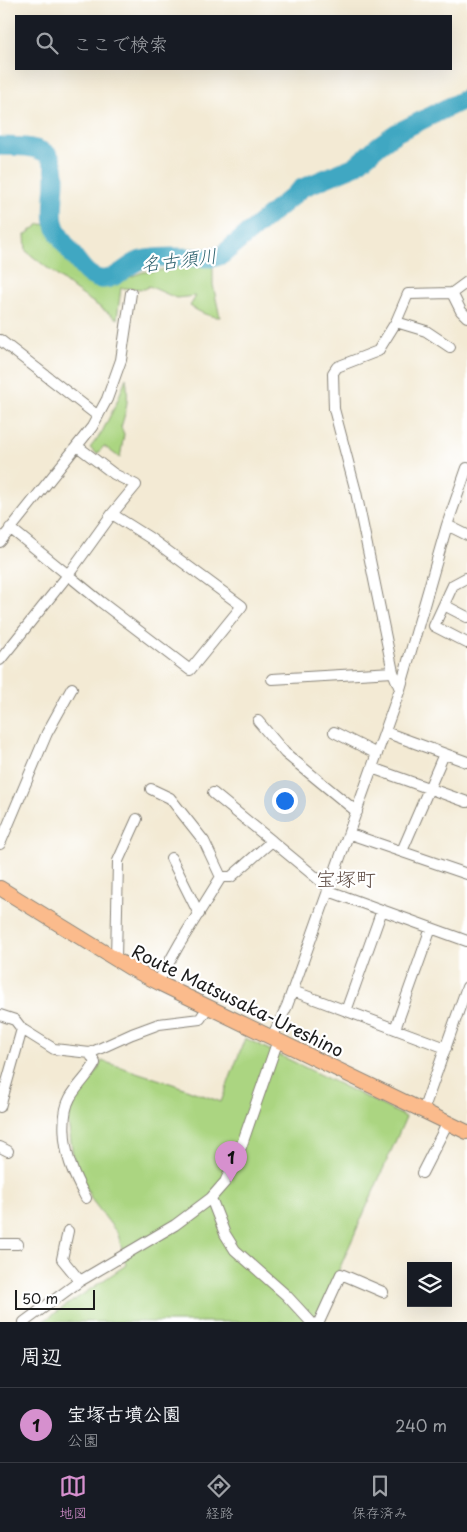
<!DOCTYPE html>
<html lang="ja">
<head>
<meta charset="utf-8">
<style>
  body { margin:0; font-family:"Playpen Sans","Klee One",sans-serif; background:#242831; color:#f1f3f6 }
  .controls { position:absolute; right:15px; bottom:15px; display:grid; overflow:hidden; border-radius:0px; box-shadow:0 5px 20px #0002 }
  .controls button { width:45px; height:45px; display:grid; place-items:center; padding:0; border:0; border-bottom:1px solid #363941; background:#171b24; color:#f1f3f6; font:25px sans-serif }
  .scale { position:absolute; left:15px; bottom:12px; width:80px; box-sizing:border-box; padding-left:5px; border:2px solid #1c1c1c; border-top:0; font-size:14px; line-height:18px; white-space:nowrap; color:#1c1c1c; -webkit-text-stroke:4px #fff; paint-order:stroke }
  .you { position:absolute; left:284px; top:800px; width:18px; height:18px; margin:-12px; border:4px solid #fff; border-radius:50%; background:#1a73e8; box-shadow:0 0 0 8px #1a73e833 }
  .badge { display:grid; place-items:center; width:32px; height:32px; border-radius:50%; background:#d690ce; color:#111; font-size:16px; font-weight:700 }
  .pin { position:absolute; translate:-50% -41px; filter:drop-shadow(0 1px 2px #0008) }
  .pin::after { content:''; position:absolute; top:26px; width:18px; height:15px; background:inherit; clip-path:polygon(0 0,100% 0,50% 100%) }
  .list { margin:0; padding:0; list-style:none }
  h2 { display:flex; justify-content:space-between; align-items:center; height:65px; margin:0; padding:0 20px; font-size:21px }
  h2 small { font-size:16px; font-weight:400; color:#9ea1a6 }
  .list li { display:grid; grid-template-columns:32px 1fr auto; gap:15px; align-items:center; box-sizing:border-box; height:75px; padding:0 20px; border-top:1px solid #363941 }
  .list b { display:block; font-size:19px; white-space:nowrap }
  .list p { margin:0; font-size:16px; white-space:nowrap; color:#9ea1a6 }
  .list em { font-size:16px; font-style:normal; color:#9ea1a6 }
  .icon { flex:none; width:28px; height:28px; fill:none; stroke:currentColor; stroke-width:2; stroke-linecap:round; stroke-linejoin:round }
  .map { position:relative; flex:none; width:467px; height:1322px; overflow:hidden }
  .search { position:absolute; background:#171b24; box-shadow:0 5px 20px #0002; left:15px; right:15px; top:15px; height:55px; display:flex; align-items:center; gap:12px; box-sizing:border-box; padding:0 18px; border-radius:0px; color:#9ea1a6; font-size:19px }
  .sheet { height:140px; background:#171b24 }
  nav { display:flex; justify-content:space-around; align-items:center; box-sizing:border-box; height:70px; border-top:1px solid #363941; background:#171b24; font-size:14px; color:#9ea1a6 }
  nav a { display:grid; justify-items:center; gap:2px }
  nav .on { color:#d690ce }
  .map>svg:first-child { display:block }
  .green { fill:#abd581; stroke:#64784e }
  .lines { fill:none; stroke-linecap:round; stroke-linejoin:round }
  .river { stroke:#41a7c2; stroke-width:19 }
  .minor-casing { stroke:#888378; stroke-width:12 }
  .major-casing { stroke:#888378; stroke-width:16 }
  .minor { stroke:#fff; stroke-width:10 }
  .major { stroke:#fbbb8c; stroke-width:14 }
  .labels { text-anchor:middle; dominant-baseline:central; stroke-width:4.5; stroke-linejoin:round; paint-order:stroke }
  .street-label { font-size:18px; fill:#1c1c1c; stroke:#fff }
  .water-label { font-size:19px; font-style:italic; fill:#2e626f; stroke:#fff }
  .quarter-label { font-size:20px; fill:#614f47; stroke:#fff }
</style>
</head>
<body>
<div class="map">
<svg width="467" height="1322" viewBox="0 0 467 1322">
  <rect width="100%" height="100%" fill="#fff"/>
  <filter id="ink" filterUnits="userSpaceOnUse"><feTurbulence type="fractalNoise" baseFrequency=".02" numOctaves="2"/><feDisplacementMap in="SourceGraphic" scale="10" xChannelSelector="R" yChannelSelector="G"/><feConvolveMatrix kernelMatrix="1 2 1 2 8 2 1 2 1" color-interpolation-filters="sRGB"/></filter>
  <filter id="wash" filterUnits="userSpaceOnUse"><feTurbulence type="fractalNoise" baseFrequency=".0096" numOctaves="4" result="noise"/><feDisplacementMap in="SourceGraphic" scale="20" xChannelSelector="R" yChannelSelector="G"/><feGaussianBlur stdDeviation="1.12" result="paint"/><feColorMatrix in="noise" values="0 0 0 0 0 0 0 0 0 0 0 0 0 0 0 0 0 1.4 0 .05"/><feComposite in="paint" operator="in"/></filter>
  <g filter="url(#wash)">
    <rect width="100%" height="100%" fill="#f3ead4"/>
    <path class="green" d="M40,224l9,1 27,47 19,13 12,1 36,-14 28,-3 42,-8v24l7,32c-11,0 -21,-5 -30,-11l6,-10 -20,2 -27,-12 -4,3 -24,-1 -4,31 -42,-29 -49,-39 -1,-16z
      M126,378c3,19 1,31 -5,49l3,7 -4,24 -16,-12 -7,8 -7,-6 12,-16 15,-30z
      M245,1038l161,79 -90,205h-274l84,-57 -8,-31 -26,-34 -17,-37 -2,-7 -5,-35 6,-21 21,-25 7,-14 71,23 48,18z"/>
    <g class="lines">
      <path class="river" d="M0,146c14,1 37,-1 48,9 14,14 2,48 6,67 3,14 13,24 21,36 7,9 13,19 25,21 17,2 26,-14 41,-19 17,-5 53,-2 72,-2l9,-3 80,-67 53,-22 24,-21 17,-12 71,-35"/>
    </g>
  </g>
  <g filter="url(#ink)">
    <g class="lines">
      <g class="minor-casing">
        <path id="minor" d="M452,293l9,18 6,6
          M396,322l30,9 24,16
          M0,340l98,76
          M77,446l37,28 22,11 -24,29 38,24 92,68 -52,64 -89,-68 -33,-27 44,-61
          M447,525l20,10
          M0,542l92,-115 15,-28 14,-39 10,-67
          M466,578l-13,7 -19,41 33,17
          M444,605l23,12
          M0,660l68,-85 -58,-47
          M272,679l121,-7
          M400,689l-7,-17 -37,-180 -22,-83 -1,-36 4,-6 41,-16 18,-29 12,-28 44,-1 15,-11
          M258,721l27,32 72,59
          M334,732l43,22
          M385,732l82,30
          M372,768l95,34
          M151,789l19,9 34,43 17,36
          M213,793l59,48
          M350,834l117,40
          M0,844l47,-111 25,-45
          M402,851l42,-97
          M171,858l28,56
          M329,891l138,50
          M116,959l2,-98 19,-42
          M158,982l22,-39 41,-66h10l41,-36 58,48
          M293,991l153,57
          M346,1011l36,-101
          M0,1015l15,5 7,9 32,20 36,4 42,-19 27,-10 41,-5 8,-12
          M395,1029l36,-101
          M272,1037l15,-31 113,-317 47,-164 20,-57
          M0,1107l22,-78
          M423,1111l44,-124
          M0,1147l8,4
          M422,1173l26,-51
          M86,1198c-6,-11 -12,-23 -16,-35 -6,-18 -9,-49 0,-65 7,-13 19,-22 25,-35l-5,-10
          M211,1198l14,36 10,16 51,45 25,27
          M68,1231l-6,28 18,22
          M0,1244h18
          M24,1322l56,-41 95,-56 36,-27 14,-16 16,-35 37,-107
          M319,1322l22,-48 42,18"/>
      </g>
      <g class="major-casing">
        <path id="major" d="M0,888l130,80 33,17 304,147"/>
      </g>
      <use href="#minor" class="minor"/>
      <use href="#major" class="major"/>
    </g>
  </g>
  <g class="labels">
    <g class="street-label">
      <text transform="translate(238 1000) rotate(26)">Route Matsusaka-Ureshino</text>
    </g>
    <g class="water-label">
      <text transform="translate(179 259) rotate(-7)">名古須川</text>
    </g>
    <g class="quarter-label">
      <text x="346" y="878">宝塚町</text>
    </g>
  </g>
</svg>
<div class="controls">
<button><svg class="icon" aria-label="layers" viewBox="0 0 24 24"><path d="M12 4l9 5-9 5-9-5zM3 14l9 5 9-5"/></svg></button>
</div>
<div class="scale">50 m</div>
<div class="you"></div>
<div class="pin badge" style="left:231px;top:1182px">1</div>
<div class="search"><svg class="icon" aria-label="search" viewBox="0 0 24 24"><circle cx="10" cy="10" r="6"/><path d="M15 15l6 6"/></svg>ここで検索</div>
</div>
<section class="sheet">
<h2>周辺<small></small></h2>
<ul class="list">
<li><span class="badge">1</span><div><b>宝塚古墳公園</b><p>公園</p></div><em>240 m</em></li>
</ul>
</section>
<nav>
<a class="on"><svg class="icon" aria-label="map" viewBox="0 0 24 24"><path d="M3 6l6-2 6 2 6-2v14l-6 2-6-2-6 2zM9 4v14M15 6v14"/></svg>地図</a>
<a><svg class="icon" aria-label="directions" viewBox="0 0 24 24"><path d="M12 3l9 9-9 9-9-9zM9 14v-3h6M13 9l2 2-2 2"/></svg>経路</a>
<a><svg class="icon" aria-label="saved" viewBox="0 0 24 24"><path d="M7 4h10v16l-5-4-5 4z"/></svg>保存済み</a>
</nav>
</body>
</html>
